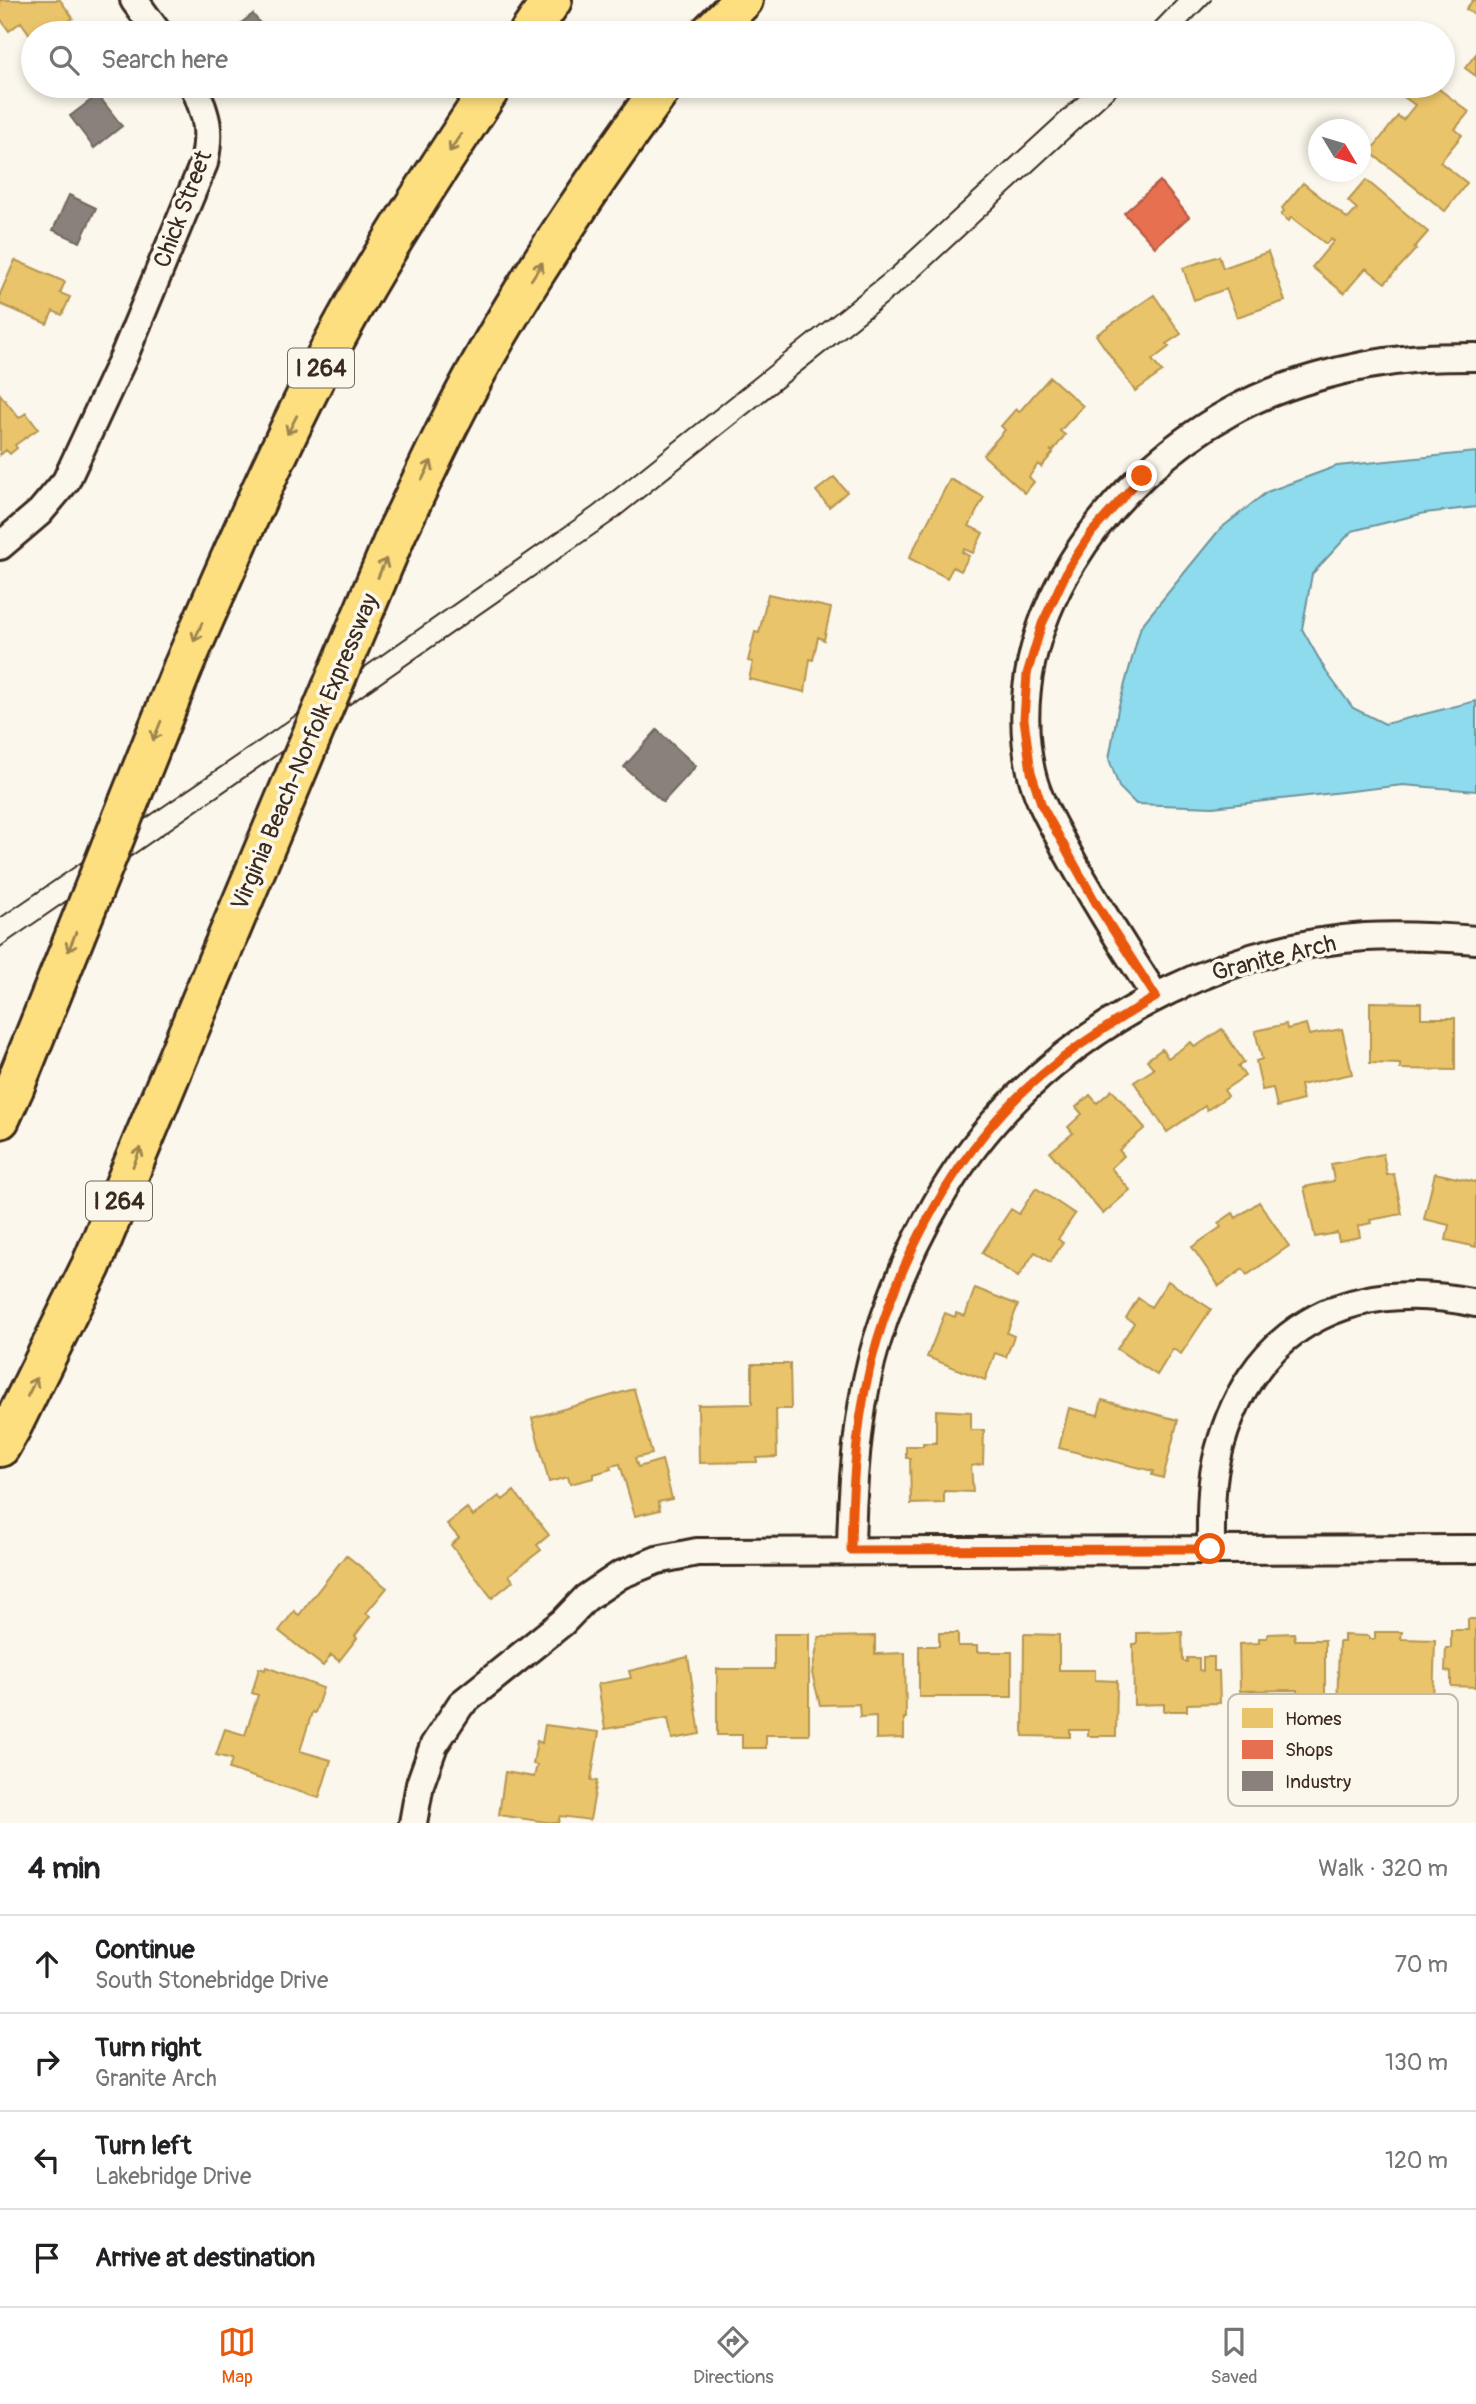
<!DOCTYPE html>
<html lang="en">
<head>
<meta charset="utf-8">
<style>
  body { margin:0; font-family:Pangolin,sans-serif; background:#f6f6f6; color:#202124 }
  .compass { position:absolute; left:1308px; top:119px; width:63px; height:63px; border-radius:50%; background:#fff; box-shadow:0 4px 10px #0003; rotate:128deg }
  .stop { position:absolute; width:21px; height:21px; margin:-16px; border:5px solid #ea580c; border-radius:50%; background:#fff }
  .stop.end { background:#ea580c; border-color:#fff; box-shadow:0 2px 7px #0008 }
  .list { margin:0; padding:0; list-style:none }
  h2 { display:flex; justify-content:space-between; align-items:center; height:91px; margin:0; padding:0 28px; font-size:30px }
  h2 small { font-size:23px; font-weight:400; color:#757577 }
  .list li { display:grid; grid-template-columns:46px 1fr auto; gap:21px; align-items:center; box-sizing:border-box; height:98px; padding:0 28px; border-top:2px solid #e0e0e0 }
  .list b { display:block; font-size:26px; white-space:nowrap }
  .list p { margin:0; font-size:23px; white-space:nowrap; color:#757577 }
  .list em { font-size:23px; font-style:normal; color:#757577 }
  .icon { flex:none; width:38px; height:38px; fill:none; stroke:currentColor; stroke-width:2; stroke-linecap:round; stroke-linejoin:round }
  .map { position:relative; flex:none; width:1476px; height:1823px; overflow:hidden }
  .search { position:absolute; background:#fff; box-shadow:0 4px 10px #0003; left:21px; right:21px; top:21px; height:77px; display:flex; align-items:center; gap:18px; box-sizing:border-box; padding:0 24px; border-radius:38px; color:#757577; font-size:26px }
  .sheet { height:483px; background:#fff }
  nav { display:flex; justify-content:space-around; align-items:center; box-sizing:border-box; height:98px; border-top:2px solid #e0e0e0; background:#fff; font-size:19px; color:#757577 }
  nav a { display:grid; justify-items:center; gap:4px }
  nav .on { color:#ea580c }
  .map>svg:first-child { display:block }
  .water { fill:#8edbee; stroke:#6d949b; stroke-width:2 }
  .homes { fill:#e9c46a; stroke:#b59653; stroke-width:2 }
  .shops { fill:#e76f51; stroke:#b35a42; stroke-width:2 }
  .industry { fill:#8a817c; stroke:#726760; stroke-width:2 }
  .lines { fill:none; stroke-linecap:round; stroke-linejoin:round }
  .minor-casing { stroke:#3b2a1e; stroke-width:32 }
  .motorway-casing { stroke:#3b2a1e; stroke-width:44 }
  .minor { stroke:#fbf7ec; stroke-width:26 }
  .motorway { stroke:#fedf80; stroke-width:38 }
  .tram { stroke:#3b2a1e; stroke-width:2 }
  .motorway-bridge-casing { stroke:#3b2a1e; stroke-width:44; stroke-linecap:butt }
  .motorway-bridge { stroke:#fedf80; stroke-width:38 }
  .oneway { stroke:#9c844f }
  .route { stroke:#ea580c; stroke-width:9 }
  .labels { text-anchor:middle; dominant-baseline:central; stroke-width:7; stroke-linejoin:round; paint-order:stroke }
  .shield { fill:#fbf7ec; stroke:#75685c; stroke-width:2 }
  .shield-label { font-size:23px; font-weight:bold; fill:#3b2a1e }
  .street-label { font-size:24px; fill:#3b2a1e; stroke:#fbf7ec }
  .key { fill:#fbf7ec; stroke:#c1baae; stroke-width:2 }
  .key-label { font-size:19px; fill:#3b2a1e }
</style>
</head>
<body>
<div class="map">
<svg width="1476" height="1823" viewBox="0 0 1476 1823">
  <rect width="100%" height="100%" fill="#fbf7ec"/>
  <filter id="ink" filterUnits="userSpaceOnUse"><feTurbulence type="fractalNoise" baseFrequency=".0143" numOctaves="2"/><feDisplacementMap in="SourceGraphic" scale="14" xChannelSelector="R" yChannelSelector="G"/><feConvolveMatrix kernelMatrix="1 2 1 2 8 2 1 2 1" color-interpolation-filters="sRGB"/></filter>
  <g filter="url(#ink)">
    <path class="water" d="M1476,452v55l-51,6 -73,18 -40,43 -10,55 25,44 26,35 32,16 91,-23v90l-73,-6 -190,22 -77,-3 -17,-17 -10,-28 9,-50 23,-83 79,-97 47,-37 70,-26z"/>
    <path class="homes" d="M0,0h60l13,18 -21,15h-19v6l-12,-17 -12,9 -9,-13z
      M1473,0h3v16l-10,-7z
      M1476,54v22l-11,-8z
      M1413,86h22l34,26 -14,17 7,6 -22,27 27,21 -22,28 -75,-59 28,-36 5,4 12,-15 -11,-8z
      M1366,180l62,52 -14,16 2,1 -31,34 -19,-15 -22,25 -32,-26 22,-26 -3,-2 -5,5 -35,-27 -2,4 -8,-6 3,-4 -2,-3 21,-25 45,36 9,-10 -9,-8z
      M1268,252l17,49 -48,16 -11,-28 -32,11 -11,-32 36,-12 4,12z
      M15,260l50,22 -5,11 10,4 -8,18 -9,-4 -6,13 -47,-20v-10z
      M1154,295l27,39 -15,10 3,3 -17,13 10,12 -27,19 -39,-56z
      M1050,377l33,29 -23,25 5,4 -12,16 -3,-1 3,3 -12,14 -3,-3 -9,13 5,5 -9,11 -42,-38 22,-25 -4,-4 15,-17 3,3z
      M0,394l19,24 7,-5 12,16 -23,16 2,3 -7,6 -4,-4 -6,5z
      M834,477l13,15 -18,15 -13,-16z
      M950,479l34,18 -15,29 14,7 -10,20 -9,-4 -2,3 7,4 -8,15 -8,-4 -6,11 -38,-20z
      M768,594l63,14 -7,32 -6,-3 -5,23 -3,-1 -5,33 -56,-13 4,-17 -5,-1 7,-29 4,1z
      M1370,1002l51,1v15h34v52l-55,-1v-5l-30,-1z
      M1286,1024l1,5 19,-5 3,11 33,-6 10,45 -52,11 3,15 -26,7 -4,-19 -11,2 -6,-29 6,-2 -7,-28z
      M1222,1029l22,33 -6,4 7,10 -21,14 4,6 -21,14 -2,-4 -38,26 -33,-50 20,-13 -7,-9 15,-11 6,9 23,-16 4,5z
      M1112,1090l33,38 -26,22 5,6 -13,12 19,22 -27,24 -53,-62 23,-19 -5,-6 14,-13 -6,-7 14,-12 7,8z
      M1383,1154l4,21 7,-1 8,40 -32,6 1,3 -13,3 2,11 -21,4 -2,-8 -22,4 -11,-50 30,-6 -3,-17z
      M1435,1173l40,9 1,-2v67l-30,-7 3,-15 -25,-6z
      M1036,1188l39,26 -17,25 5,4 -13,19 -15,-10 -17,25 -36,-24 29,-44 8,5z
      M1259,1202l30,44 -42,29 -4,-6 -24,17 -27,-39 29,-20 -3,-4 15,-10 3,5z
      M1168,1281l43,28 -30,45 -8,-5 -16,26 -40,-26 17,-26 -8,-5 12,-20 13,9z
      M975,1288l43,17 -11,28 7,3 -8,21 -11,-4 -10,27 -58,-23 18,-44 10,4 1,-4 9,3z
      M752,1364h38l1,45h-15l1,48 -20,1v4l-58,1 -1,-58 54,-1z
      M634,1389l18,65 -17,4 3,9 24,-7 10,39 -14,3 2,8 -25,6 -15,-52 -10,2 1,3 -17,5v4l-24,6 -2,-7 -19,5 -17,-64z
      M1102,1400l76,20 -15,58 -11,-3 1,-4 -94,-23 10,-40 29,7z
      M936,1410l35,2v18h13l-1,34 -12,2 2,26 -29,-1v12l-33,1 -1,-46h-4v-12h17v-3h13z
      M514,1491l35,44 -12,10 4,5 -32,25 4,6 -21,17 -41,-53 8,-7 -12,-14 20,-16 6,8 26,-20 4,4z
      M346,1555l41,33 -21,25 4,3 -15,20 2,2 -18,23 -8,-6 -8,11 -44,-35 15,-20 5,4z
      M1468,1619h8v68l-25,-1v-14l-6,-1 1,-23h5v-18h17z
      M1182,1632l1,29 4,1v-4h12v12l4,1v-14h11v14h5l1,32 -33,1v7h-23v-7l-30,1 -1,-61h4v-11z
      M1375,1632h27l-1,7 34,1 -3,95h-42l1,-25 -54,-1 2,-67h5v-7l25,1v3h6z
      M939,1633h19v13h19v6h35v45h-93v-51h20z
      M1294,1633l1,7h30v59h-27v-9l-58,1 -1,-47 20,-1v-5h8l1,-4z
      M774,1634h35v101h-43v13h-24v-13h-25v-66h57z
      M1024,1634l35,1v35h36v10l22,1 -1,55h-28v-6h-18v7l-47,-1z
      M875,1636v18l30,-1 1,65h-2v20l-28,1v-23l-16,1 -1,-13 -39,1 -8,-32 7,-36z
      M688,1657l12,77 -28,5 -4,-21 -63,11 -7,-45 33,-6 -2,-7z
      M266,1667l57,21 -8,25 -3,-1 -12,39 31,9 -12,38 -90,-29 3,-10 -16,-4 9,-26 20,6 13,-40 -6,-2 7,-25 6,2z
      M545,1725l54,7 -8,48 6,1 -7,39 -30,-4 -2,7h-5l-54,-8 6,-43 29,5 3,-12 -4,-1 4,-23 5,2z"/>
    <path class="shops" d="M1160,181l29,36 -34,30 -31,-34z"/>
    <path class="industry" d="M253,14l12,16 -4,3h-33z
      M98,95l24,31 -28,22 -24,-32z
      M69,195l27,13 -16,34 -27,-12z
      M657,730l39,36 -33,36 -39,-35z"/>
    <g class="lines">
      <g class="minor-casing">
        <path id="minor" d="M134,0l24,33
          M0,546l40,-34 26,-31 58,-125 80,-193c7,-33 3,-46 -10,-77
          M1156,997c-32,-49 -63,-98 -91,-149 -13,-25 -28,-49 -34,-77 -32,-147 76,-291 199,-359 52,-29 124,-48 182,-53 21,-2 43,-2 64,-2
          M1211,1549c0,-28 -1,-58 5,-86 29,-133 130,-188 260,-160
          M851,1550c1,-67 6,-145 26,-209 26,-83 68,-167 128,-231 91,-97 226,-164 360,-173 37,-2 74,0 111,3
          M413,1823l7,-39 14,-39 27,-41 102,-82 23,-24 34,-23 37,-15 40,-8 779,-3"/>
      </g>
      <g class="motorway-casing">
        <path id="motorway" d="M529,33l23,-33
          M710,33l33,-33
          M397,532c18,-37 35,-74 53,-110 60,-119 136,-230 213,-336
          M183,667c46,-105 91,-211 145,-314 48,-92 107,-180 164,-267
          M0,1119l14,-31
          M0,1447l12,-21 79,-160 132,-318"/>
      </g>
      <use href="#minor" class="minor"/>
      <use href="#motorway" class="motorway"/>
      <path class="tram" d="M1145,33l32,-33
        M1179,33l32,-33
        M0,918l262,-179 331,-232 299,-239 198,-182
        M0,947l612,-425 300,-239 213,-197"/>
      <g class="motorway-bridge-casing">
        <path id="motorway-bridge" d="M223,948l174,-416
          M14,1088l169,-421"/>
      </g>
      <use href="#motorway-bridge" class="motorway-bridge"/>
    </g>
    <defs><path id="oneway-shaft" d="M-6 0H5M1.5-3L5.5 0L1.5 3" fill="none" stroke-width="1.6" stroke-linecap="round" stroke-linejoin="round" transform="scale(1.75)"/></defs>
    <g class="oneway">
      <use href="#oneway-shaft" transform="translate(455 143) rotate(123)"/>
      <use href="#oneway-shaft" transform="translate(537 271) rotate(-57)"/>
      <use href="#oneway-shaft" transform="translate(292 425) rotate(117)"/>
      <use href="#oneway-shaft" transform="translate(427 470) rotate(-64)"/>
      <use href="#oneway-shaft" transform="translate(382 568) rotate(-67)"/>
      <use href="#oneway-shaft" transform="translate(198 632) rotate(114)"/>
      <use href="#oneway-shaft" transform="translate(157 731) rotate(112)"/>
      <use href="#oneway-shaft" transform="translate(72 942) rotate(112)"/>
      <use href="#oneway-shaft" transform="translate(137 1157) rotate(-67)"/>
      <use href="#oneway-shaft" transform="translate(32 1387) rotate(-64)"/>
    </g>
  </g>
  <g class="lines" filter="url(#ink)">
    <path class="route" d="M1142,476l-50,56 -23,35 -27,57 -15,50 -3,45 7,53 11,34 55,99 59,92c-55,32 -109,67 -152,114 -59,65 -102,147 -127,230 -20,67 -25,140 -26,209l359,-1"/>
  </g>
  <g class="labels">
    <g class="shield">
      <rect x="288" y="348.5" width="66" height="39" rx="5"/>
      <rect x="86" y="1181.5" width="66" height="39" rx="5"/>
    </g>
    <g class="shield-label">
      <text x="321" y="368">I 264</text>
      <text x="119" y="1201">I 264</text>
    </g>
    <g class="street-label">
      <text transform="translate(183 209) rotate(-69)">Chick Street</text>
      <text transform="translate(305 752) rotate(-67)">Virginia Beach-Norfolk Expressway</text>
      <text transform="translate(1274 958) rotate(-14)">Granite Arch</text>
    </g>
  </g>
  <rect x="1228" y="1694" width="230" height="112" rx="10" class="key"/>
  <rect x="1242" y="1708" width="31" height="20" fill="#e9c46a"/>
  <rect x="1242" y="1740" width="31" height="19" fill="#e76f51"/>
  <rect x="1242" y="1771" width="31" height="20" fill="#8a817c"/>
  <g class="key-label">
    <text x="1285" y="1725">Homes</text>
    <text x="1285" y="1756">Shops</text>
    <text x="1285" y="1788">Industry</text>
  </g>
</svg>
<svg class="compass" viewBox="-18 -18 36 36"><path d="M0-13l5 13h-10z" fill="#e53935"/><path d="M0 13l5-13h-10z" fill="#757577"/></svg>
<div class="stop" style="left:1210px;top:1549px"></div>
<div class="stop end" style="left:1142px;top:476px"></div>
<div class="search"><svg class="icon" aria-label="search" viewBox="0 0 24 24"><circle cx="10" cy="10" r="6"/><path d="M15 15l6 6"/></svg>Search here</div>
</div>
<section class="sheet">
<h2>4 min<small>Walk · 320 m</small></h2>
<ul class="list">
<li><svg class="icon" aria-label="ahead" viewBox="0 0 24 24"><path d="M12 20V5M6 11l6-6 6 6"/></svg><div><b>Continue</b><p>South Stonebridge Drive</p></div><em>70 m</em></li>
<li><svg class="icon" aria-label="right" viewBox="0 0 24 24"><path d="M7 20v-9h11M14 6l5 5-5 5"/></svg><div><b>Turn right</b><p>Granite Arch</p></div><em>130 m</em></li>
<li><svg class="icon" aria-label="left" viewBox="0 0 24 24"><path d="M17 20v-9H6M10 6l-5 5 5 5"/></svg><div><b>Turn left</b><p>Lakebridge Drive</p></div><em>120 m</em></li>
<li><svg class="icon" aria-label="arrive" viewBox="0 0 24 24"><path d="M6 21V4h12l-3 4 3 4H6"/></svg><div><b>Arrive at destination</b></div></li>
</ul>
</section>
<nav>
<a class="on"><svg class="icon" aria-label="map" viewBox="0 0 24 24"><path d="M3 6l6-2 6 2 6-2v14l-6 2-6-2-6 2zM9 4v14M15 6v14"/></svg>Map</a>
<a><svg class="icon" aria-label="directions" viewBox="0 0 24 24"><path d="M12 3l9 9-9 9-9-9zM9 14v-3h6M13 9l2 2-2 2"/></svg>Directions</a>
<a><svg class="icon" aria-label="saved" viewBox="0 0 24 24"><path d="M7 4h10v16l-5-4-5 4z"/></svg>Saved</a>
</nav>
</body>
</html>
